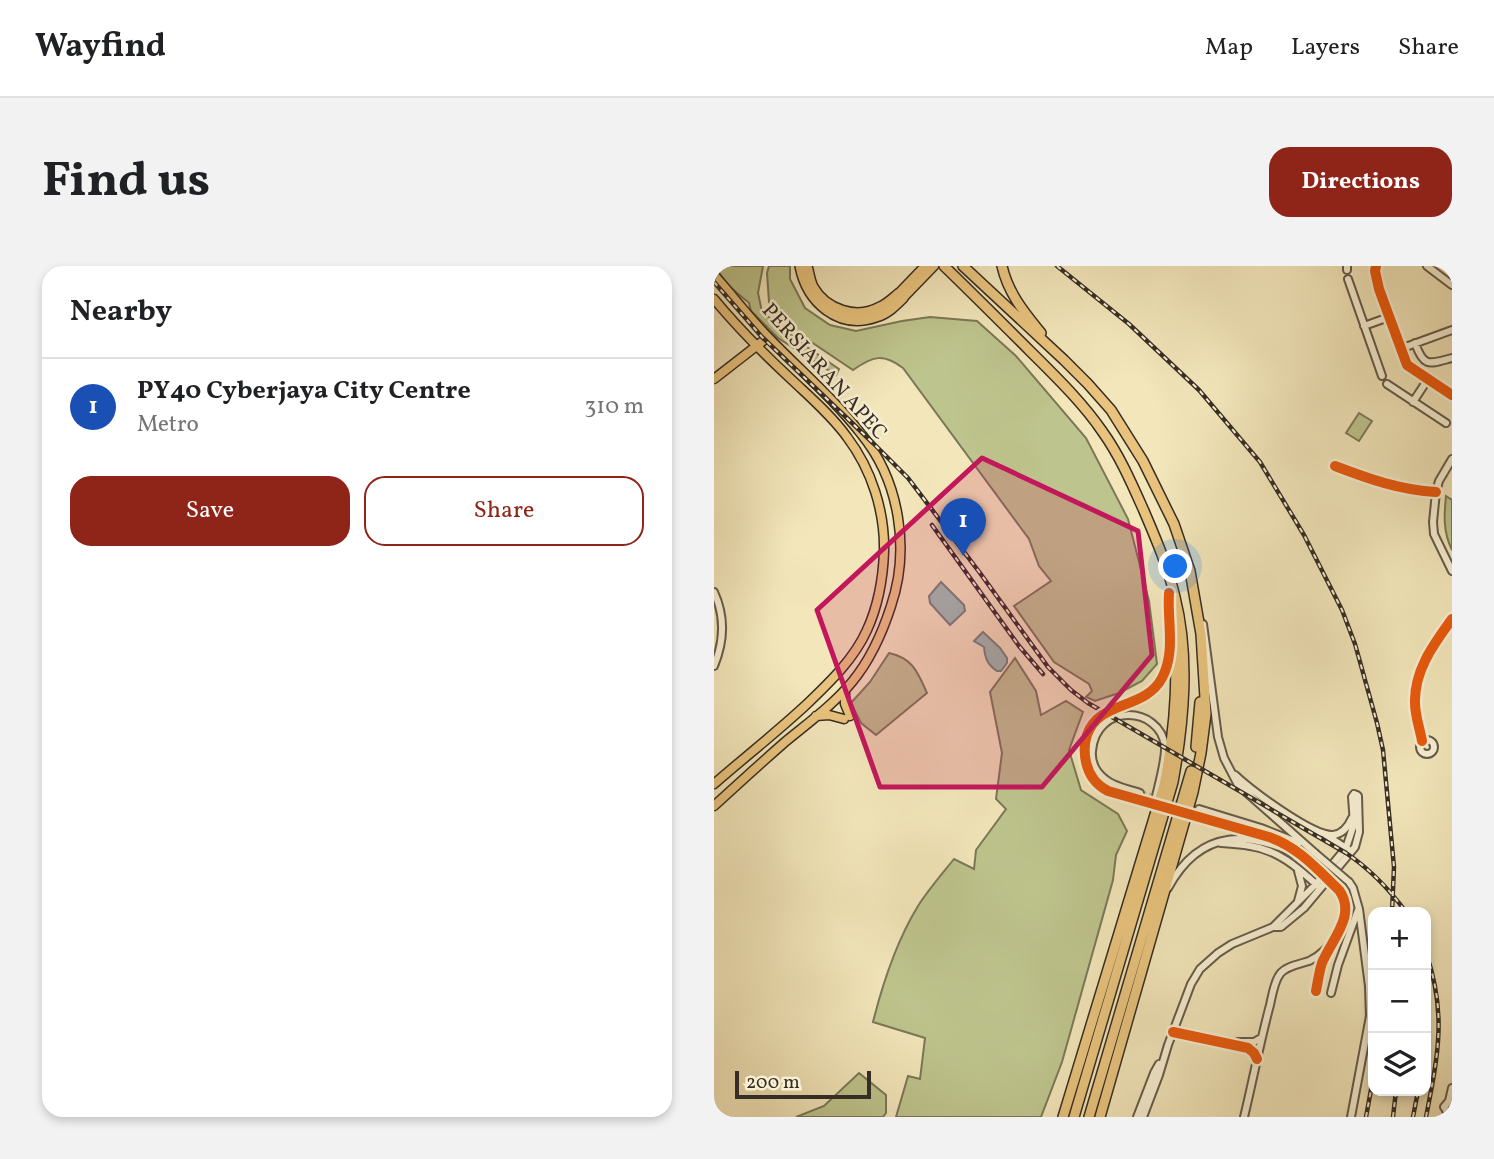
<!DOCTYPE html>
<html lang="en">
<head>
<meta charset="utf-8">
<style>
  body { margin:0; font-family:Vollkorn,serif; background:#f2f2f2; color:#202124 }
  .controls { position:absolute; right:21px; bottom:21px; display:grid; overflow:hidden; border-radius:14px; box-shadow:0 4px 10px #0003 }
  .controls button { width:63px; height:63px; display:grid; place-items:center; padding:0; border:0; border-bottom:2px solid #e0e0e0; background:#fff; color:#202124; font:35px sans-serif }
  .scale { position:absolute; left:21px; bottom:18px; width:136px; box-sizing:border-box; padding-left:7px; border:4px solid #362d24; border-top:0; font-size:19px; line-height:24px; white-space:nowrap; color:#362d24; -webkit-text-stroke:5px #f7efd2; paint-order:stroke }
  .you { position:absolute; left:462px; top:301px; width:24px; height:24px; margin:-18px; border:5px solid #fff; border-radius:50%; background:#1a73e8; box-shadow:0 0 0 10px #1a73e833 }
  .badge { display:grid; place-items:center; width:46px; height:46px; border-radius:50%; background:#8f2418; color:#fff; font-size:23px; font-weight:700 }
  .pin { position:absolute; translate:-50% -58px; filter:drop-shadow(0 2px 4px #0008) }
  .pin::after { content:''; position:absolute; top:37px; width:24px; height:21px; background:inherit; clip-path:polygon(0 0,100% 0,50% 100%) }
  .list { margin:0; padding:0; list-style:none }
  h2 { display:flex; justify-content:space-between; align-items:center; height:91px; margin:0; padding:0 28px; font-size:30px }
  h2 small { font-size:23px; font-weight:400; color:#757577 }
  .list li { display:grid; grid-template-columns:46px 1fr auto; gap:21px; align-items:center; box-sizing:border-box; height:98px; padding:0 28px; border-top:2px solid #e0e0e0 }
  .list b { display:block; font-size:26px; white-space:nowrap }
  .list p { margin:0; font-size:23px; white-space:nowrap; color:#757577 }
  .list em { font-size:23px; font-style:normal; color:#757577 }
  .actions { display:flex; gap:14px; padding:21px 28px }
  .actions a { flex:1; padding:16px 0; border:2px solid #8f2418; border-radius:21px; text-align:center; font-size:24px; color:#8f2418 }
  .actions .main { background:#8f2418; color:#fff }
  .icon { flex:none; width:38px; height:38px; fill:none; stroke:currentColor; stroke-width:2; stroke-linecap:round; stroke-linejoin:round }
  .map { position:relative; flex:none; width:738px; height:851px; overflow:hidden; border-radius:21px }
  header { display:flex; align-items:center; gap:42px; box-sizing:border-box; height:98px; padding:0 35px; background:#fff; border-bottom:2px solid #e0e0e0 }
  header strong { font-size:33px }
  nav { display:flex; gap:38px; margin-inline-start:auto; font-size:24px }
  .intro { display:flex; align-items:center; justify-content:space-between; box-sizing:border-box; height:168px; padding:0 42px }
  h1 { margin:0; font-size:49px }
  .button { padding:18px 32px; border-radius:21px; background:#8f2418; color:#fff; font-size:24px; font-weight:700 }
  main { display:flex; gap:42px; padding:0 42px }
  aside { flex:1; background:#fff; border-radius:21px; box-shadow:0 4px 10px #0003 }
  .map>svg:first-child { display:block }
  .green { fill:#bec48d; stroke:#7a7858; stroke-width:2 }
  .water { fill:#9bc0ad; stroke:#738576; stroke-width:2 }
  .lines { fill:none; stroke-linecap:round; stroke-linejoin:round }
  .minor-tunnel { stroke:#ccc19c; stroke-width:6; stroke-dasharray:6 3; stroke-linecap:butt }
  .minor-casing { stroke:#655b4a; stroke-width:10 }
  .major-casing { stroke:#362d24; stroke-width:11 }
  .highway-casing { stroke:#362d24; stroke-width:12 }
  .minor { stroke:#f7efd2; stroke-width:6 }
  .major { stroke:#e9c37d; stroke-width:8 }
  .highway { stroke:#e9c37d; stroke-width:9 }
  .rail-casing { stroke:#362d24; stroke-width:4.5 }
  .rail { stroke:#f7efd2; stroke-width:2; stroke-dasharray:5; stroke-linecap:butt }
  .minor-bridge-casing { stroke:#655b4a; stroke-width:10; stroke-linecap:butt }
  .minor-bridge { stroke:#f7efd2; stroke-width:6 }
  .cycleway-casing { stroke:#f7efd2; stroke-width:15 }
  .cycleway { stroke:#e8590c; stroke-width:10 }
  .marked { fill:#c2185b; fill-opacity:0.2; stroke:#c2185b; stroke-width:5; stroke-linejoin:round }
  .labels { text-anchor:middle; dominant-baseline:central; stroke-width:5; stroke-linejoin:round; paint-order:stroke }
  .street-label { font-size:21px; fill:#362d24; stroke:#f7efd2 }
</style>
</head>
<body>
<header>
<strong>Wayfind</strong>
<nav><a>Map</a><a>Layers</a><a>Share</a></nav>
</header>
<div class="intro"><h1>Find us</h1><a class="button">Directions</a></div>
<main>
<aside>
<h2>Nearby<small></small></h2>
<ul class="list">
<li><span class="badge" style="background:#1a4fb4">1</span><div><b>PY40 Cyberjaya City Centre</b><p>Metro</p></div><em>310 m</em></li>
</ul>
<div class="actions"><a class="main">Save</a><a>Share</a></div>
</aside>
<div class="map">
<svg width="738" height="851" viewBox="0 0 738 851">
  <rect width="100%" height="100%" fill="#f2e6ba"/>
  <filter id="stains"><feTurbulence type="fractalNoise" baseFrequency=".00286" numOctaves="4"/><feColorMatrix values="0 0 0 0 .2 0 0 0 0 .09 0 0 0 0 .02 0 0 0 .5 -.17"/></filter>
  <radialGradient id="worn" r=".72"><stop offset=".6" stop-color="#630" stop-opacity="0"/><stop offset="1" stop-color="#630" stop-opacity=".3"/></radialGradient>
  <path class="green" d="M0,0h49l-5,27 4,19 42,33 35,24 -3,6 -58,-37 -27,-27 -2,-8 -20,-17z
    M55,0h21v13l15,29 25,17 26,6 46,-10 28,-4 47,4 39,35 70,82 42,81 21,82 8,63 -15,17 -23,12 -24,8 -9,-4 6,-6 -3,-7 -35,-22 -40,-56 37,-25 -12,-15 -10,-27 -126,-171c-20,-15 -30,-12 -50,2l-64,-43c-2,-15 -7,-18 -20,-25l-2,-29z
    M645,147l13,8 -13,20 -13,-8z
    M732,230l6,4v50c-9,-18 -8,-35 -6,-54z
    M175,387c24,5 29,20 38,40l-51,42 -15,-12 -10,-20 19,-21z
    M301,392l21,33 5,24 25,-14 17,11 -14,38 12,40 37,24 9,17 -11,24 -3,25 -51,182 -21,55h-145l12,-41 12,3 5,-41 -52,-16c10,-40 23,-80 45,-116 10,-16 24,-32 36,-47l20,10 2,-19 30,-41 -10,-10 6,-46 -12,-61z
    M145,807l27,22v18l-3,4h-87l28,-11z"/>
  <path class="water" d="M227,316l23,23 1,6 -15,14 -20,-22 -1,-7z
    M269,366l17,16 7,10v5l-6,8h-4c-9,-6 -12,-12 -13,-24l-10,-6z"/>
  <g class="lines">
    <path class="minor-tunnel" d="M426,527l59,16
      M427,534l55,16"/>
    <g class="minor-casing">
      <path id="minor" d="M662,0l-1,5 4,18 28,76 45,30
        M713,0l25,19
        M633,4v-4
        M634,13l34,97
        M650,60l25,-9
        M701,77c9,25 14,21 37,15
        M686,83l52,-19
        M673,118l59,39
        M699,136l15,-23
        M738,193l-13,22 -3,11 -3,30 1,12 18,37
        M621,200c34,13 65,24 101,26
        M0,326c11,24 10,50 0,74
        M489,358l15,113 6,21 14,27 77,68
        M706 481a7 7 0 1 1 14 0a7 7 0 1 1-14 0Z
        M708,475c-2,-12 -7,-25 -7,-38 -1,-33 19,-59 37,-84
        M521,509c16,15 77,61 98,60 10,-1 15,-8 19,-17
        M426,527c-11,-4 -26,-6 -35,-14 -9,-7 -14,-17 -13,-28 4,-49 68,-45 73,-5 1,15 -8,44 -11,59
        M427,534c-23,-6 -48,-9 -54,-36 -3,-10 -3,-21 1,-31 12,-32 54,-23 72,-51 17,-27 7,-59 9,-89
        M485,543l62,19 38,15
        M482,550l73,21 19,8
        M612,569l23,15
        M507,577c10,1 19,1 29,3 28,4 47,21 67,39
        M635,616l4,6 6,21 10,77 1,30 -19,101
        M454,622c33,-61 83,-58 138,-29
        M584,635l4,-15 -4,-15
        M559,661l43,-43 30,-36 8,-24 -2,-27 2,-3
        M622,671c9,-16 14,-31 3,-47
        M602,725l6,-26 7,-15
        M617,727l7,-28 20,-55
        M459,766l75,16 6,5 2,5
        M524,776h16l7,-4
        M738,822l-3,13 -5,6 3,5 5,2
        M423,851l17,-44 5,-9
        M429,851l16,-42 9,-30 23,-61 9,-15 18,-16 14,-9 41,-17h8l23,-19 51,-61 4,-15 -1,-36 -1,-1 -3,-1
        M530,851c9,-37 16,-75 26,-112 2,-9 4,-23 10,-31 6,-8 20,-10 29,-13 13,-6 20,-15 28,-26"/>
    </g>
    <g class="major-casing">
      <path id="major" d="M0,9c19,21 36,44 56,64 31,32 65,61 92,96 38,47 48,115 29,171 -9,28 -20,53 -39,76 -19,23 -44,41 -67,60 -24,21 -47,42 -71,64
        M184,28l27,-28
        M189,32l31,-32
        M0,33c24,29 51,56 78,81 19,18 40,36 55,57 25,33 38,75 37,115 -1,26 -6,54 -17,78 -13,29 -37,52 -60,74 -30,28 -62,53 -93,80
        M0,113l54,-42
        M131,424v14l5,12
        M102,450l13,-1 15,4"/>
    </g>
    <g class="highway-casing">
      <path id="highway" d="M86,0c7,36 38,64 76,51 11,-3 19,-11 27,-19
        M93,0c2,7 3,15 6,21 13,23 44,33 67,20 7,-3 12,-8 18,-13
        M230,0c29,28 58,57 87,86 25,25 51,50 71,79 18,25 30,53 42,80 12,28 24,56 31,86 15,60 9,124 -2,185l-99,335
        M249,0l101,94 24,24 23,26 32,51 31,63 16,47 11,63 5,80 -5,39 -8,39 -93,325
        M288,0c6,27 22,46 39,67
        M482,481l4,-45
        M349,851l101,-332c12,-60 16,-121 7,-182
        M375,851l102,-346"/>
    </g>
    <use href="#minor" class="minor"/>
    <use href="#major" class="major"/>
    <use href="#highway" class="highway"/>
    <g class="rail-casing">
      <path id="rail" d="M343,0l72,58 70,66 61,72 44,73 38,75 13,34 22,79 6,27 11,117 -2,45
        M0,16l48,55 111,106 35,35 72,95 68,94 23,23 17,13 258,150c24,16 43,36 60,59
        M218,259l87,121 24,28
        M712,729l2,27 -2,30
        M652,851l7,-38
        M679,851l3,-26
        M699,851l5,-26
        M712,851c12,-61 21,-104 0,-164"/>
    </g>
    <use href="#rail" class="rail"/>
    <g class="minor-bridge-casing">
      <path id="minor-bridge" d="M601,587l34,29
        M592,593l33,31"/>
    </g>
    <use href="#minor-bridge" class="minor-bridge"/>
    <g class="cycleway-casing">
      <path id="cycleway" d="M662,0l-1,5 4,18 28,76 45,30
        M621,200c34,13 65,24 101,26
        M455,327c-2,28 7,59 -7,85 -17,32 -63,22 -75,57 -3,9 -3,18 -1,27 3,14 10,23 22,29l161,46c29,10 48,32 70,53 18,25 -7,49 -17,73 -3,9 -4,18 -6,28
        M708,475c-2,-12 -7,-25 -7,-38 -1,-33 19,-59 37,-84
        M459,766l75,16 6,5 3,6"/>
    </g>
    <use href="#cycleway" class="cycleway"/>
  </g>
  <path class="marked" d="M268,192l156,73 14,124 -110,132h-162l-63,-177z"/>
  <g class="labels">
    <g class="street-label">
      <text transform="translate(110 106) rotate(48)">PERSIARAN APEC</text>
    </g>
  </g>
  <rect width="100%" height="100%" filter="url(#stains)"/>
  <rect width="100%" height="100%" fill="url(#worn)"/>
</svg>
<div class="controls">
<button>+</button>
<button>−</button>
<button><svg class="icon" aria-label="layers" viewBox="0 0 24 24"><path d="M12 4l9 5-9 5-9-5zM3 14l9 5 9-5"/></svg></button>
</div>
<div class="scale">200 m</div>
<div class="you"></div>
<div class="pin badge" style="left:249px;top:290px;background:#1a4fb4">1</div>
</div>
</main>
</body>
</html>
